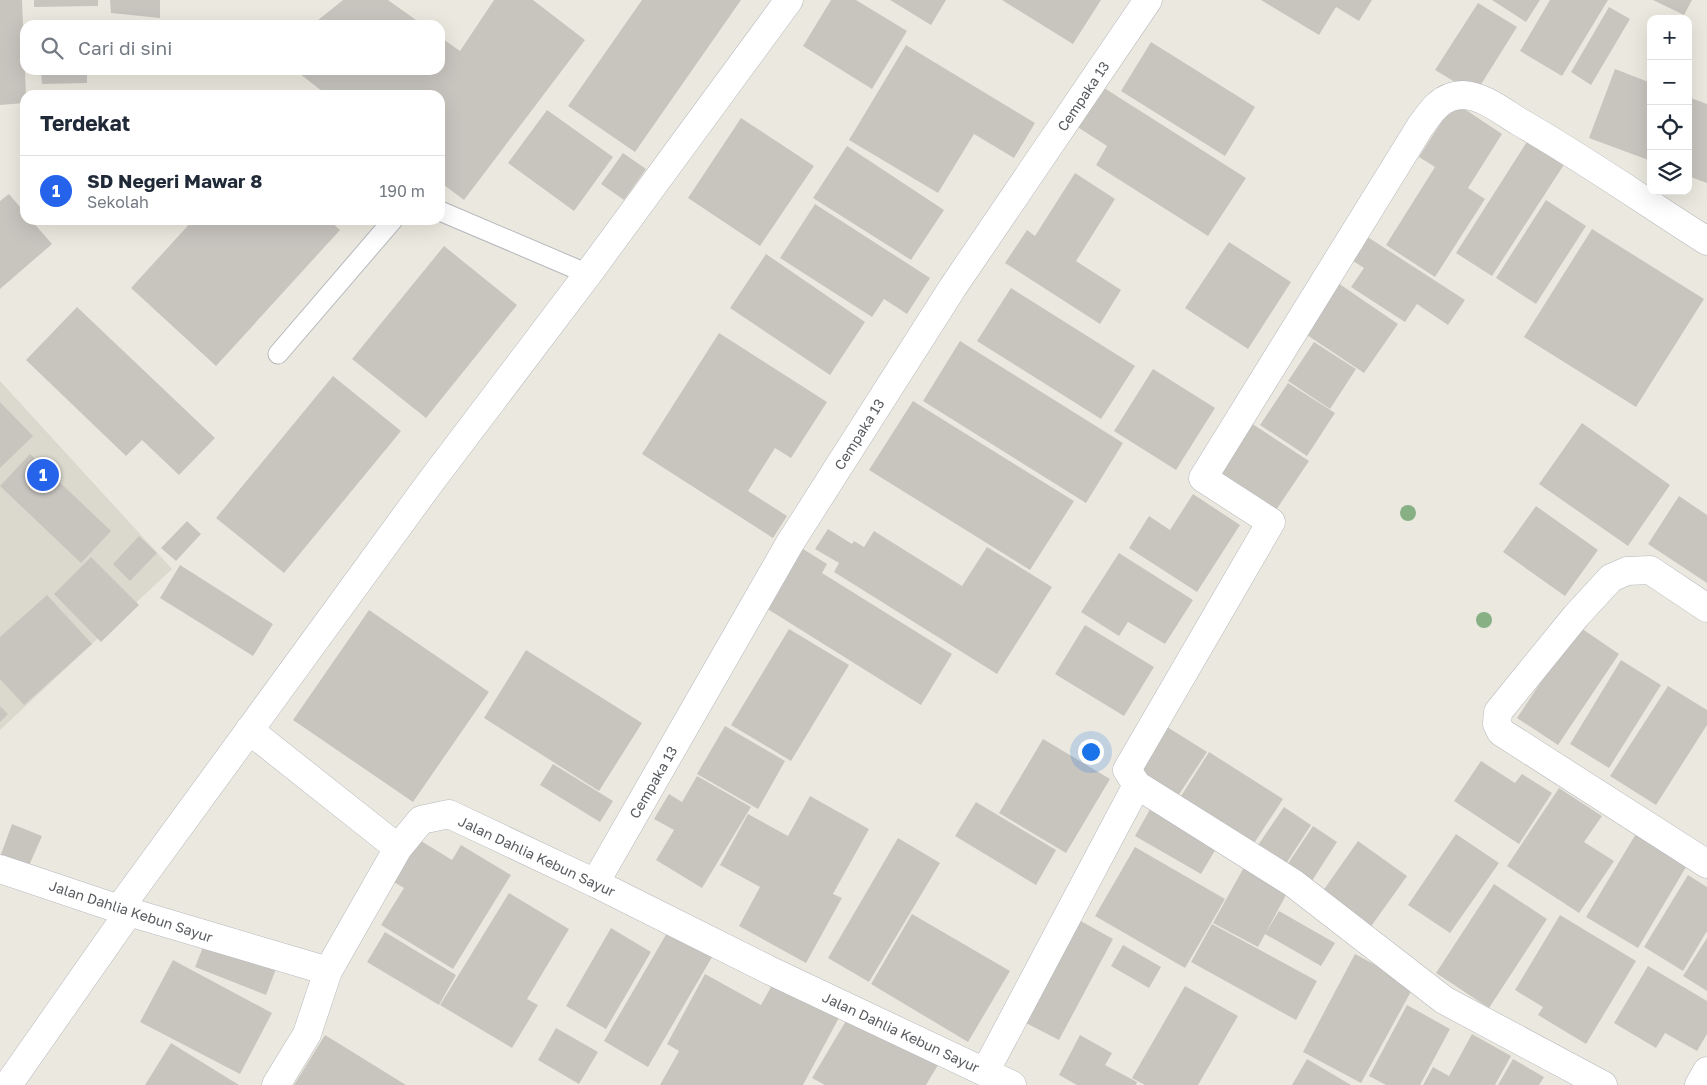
<!DOCTYPE html>
<html lang="id">
<head>
<meta charset="utf-8">
<style>
  body { margin:0; font-family:"Golos Text",sans-serif; background:#f6f6f7; color:#1f2937 }
  .controls { position:absolute; right:15px; top:15px; display:grid; overflow:hidden; border-radius:10px; box-shadow:0 5px 20px #0002 }
  .controls button { width:45px; height:45px; display:grid; place-items:center; padding:0; border:0; border-bottom:1px solid #e0e1e3; background:#fff; color:#1f2937; font:25px sans-serif }
  .you { position:absolute; left:1090px; top:751px; width:18px; height:18px; margin:-12px; border:4px solid #fff; border-radius:50%; background:#1a73e8; box-shadow:0 0 0 8px #1a73e833 }
  .badge { display:grid; place-items:center; width:32px; height:32px; border-radius:50%; background:#2563eb; color:#fff; font-size:16px; font-weight:700 }
  .pin { position:absolute; translate:-50% -50%; border:2px solid #fff; box-shadow:0 1px 5px #0006 }
  .list { margin:0; padding:0; list-style:none }
  h2 { display:flex; justify-content:space-between; align-items:center; height:65px; margin:0; padding:0 20px; font-size:21px }
  h2 small { font-size:16px; font-weight:400; color:#747a83 }
  .list li { display:grid; grid-template-columns:32px 1fr auto; gap:15px; align-items:center; box-sizing:border-box; height:70px; padding:0 20px; border-top:1px solid #e0e1e3 }
  .list b { display:block; font-size:19px; white-space:nowrap }
  .list p { margin:0; font-size:16px; white-space:nowrap; color:#747a83 }
  .list em { font-size:16px; font-style:normal; color:#747a83 }
  .icon { flex:none; width:28px; height:28px; fill:none; stroke:currentColor; stroke-width:2; stroke-linecap:round; stroke-linejoin:round }
  .map { position:relative; flex:none; width:1707px; height:1085px; overflow:hidden }
  .search { position:absolute; background:#fff; box-shadow:0 5px 20px #0002; left:20px; top:20px; width:425px; height:55px; display:flex; align-items:center; gap:12px; box-sizing:border-box; padding:0 18px; border-radius:15px; color:#747a83; font-size:19px }
  .panel { position:absolute; background:#fff; box-shadow:0 5px 20px #0002; left:20px; top:90px; width:425px; height:135px; border-radius:15px }
  .map>svg:first-child { display:block }
  .education { fill:#dbd8cd }
  .building { fill:#c8c5bf }
  .lines { fill:none; stroke-linecap:round; stroke-linejoin:round }
  .lane-casing { stroke:#b5b7bc; stroke-width:21 }
  .street-casing { stroke:#b5b7bc; stroke-width:29 }
  .lane { stroke:#fff; stroke-width:19 }
  .street { stroke:#fff; stroke-width:28 }
  .tree { fill:#88b085 }
  .labels { text-anchor:middle; dominant-baseline:central; stroke-width:4; stroke-linejoin:round; paint-order:stroke }
  .street-label { font-size:14px; fill:#585c60; stroke:#fff }
</style>
</head>
<body>
<div class="map">
<svg width="1707" height="1085" viewBox="0 0 1707 1085">
  <rect width="100%" height="100%" fill="#ebe9df"/>
  <path class="education" d="M0,381l172,188 -172,161z"/>
  <path class="building" d="M0,0h22l4,95h-1v8l-25,2z
    M34,0h64v6l-64,1z
    M110,0h50v18l-49,-5z
    M343,0h45l35,25h-111z
    M494,0h39l52,40 -121,160 -24,-18v-87h-113l-32,-25h145v-33l20,14z
    M642,0h99l-106,152 -67,-46z
    M831,0h25l51,31 -35,58 -69,-43z
    M890,0h56l-15,25z
    M1002,0h99l-28,44z
    M1261,0h111l-13,21 -23,-14 -17,28z
    M1492,0h48l-14,22z
    M1550,0h58l-46,76 -42,-25z
    M1653,0h39l-8,15z
    M1478,3l39,24 -42,67 -40,-24z
    M1609,7l21,12 -39,66 -20,-13z
    M1151,42l104,65 -30,49 -104,-65z
    M906,45l129,78 -21,35 -40,-24 -36,59 -89,-53z
    M1615,69l36,14v78l-62,-23z
    M41,70h46v13l-45,1z
    M1101,86l145,92 -38,58 -112,-71 11,-19 -31,-20z
    M1688,97l19,7v79l-19,-7z
    M1454,102l48,32 -34,54 17,11 -50,78 -49,-32 49,-78 -16,-10z
    M547,110l66,47 -39,54 -66,-48z
    M741,118l73,48 -54,80 -72,-48z
    M1528,140l37,23 -73,113 -36,-23z
    M847,146l97,64 -33,50 -98,-62z
    M623,153l23,16 -22,31 -23,-16z
    M1075,173l40,26 -39,62 45,29 -21,34 -95,-61 22,-33 8,6z
    M9,194l16,19v7h6l21,24 -52,45v-88z
    M1546,200l40,26 -50,78 -40,-26z
    M815,204l115,74 -23,36 -23,-15 -12,18 -92,-59z
    M193,220h136l11,10 -124,136 -85,-78z
    M1592,229l112,70 -68,108 -112,-70z
    M1363,234l102,66 -17,25 -31,-21 -12,18 -54,-35 13,-19 -17,-11z
    M1229,242l62,40 -43,67 -63,-41z
    M444,246l73,59 -91,113 -74,-59z
    M766,254l99,68 -35,53 -100,-67z
    M1338,283l60,41 -34,49 -60,-40z
    M1011,288l124,78 -34,53 -124,-78z
    M77,307l138,131 -36,37 -37,-35 -16,16 -100,-96z
    M719,333l108,69 -36,56 -16,-10 -27,43 39,25 -14,22 -131,-84z
    M960,341l163,102 -37,60 -163,-102z
    M1314,342l42,27 -26,40 -42,-28z
    M1153,369l62,39 -39,62 -62,-39z
    M333,376l68,55 -117,142 -68,-55z
    M1288,383l47,30 -28,43 -47,-31z
    M913,401l161,100 -44,69 -161,-100z
    M0,402l33,34 -33,32z
    M1251,423l58,38 -35,52 -57,-37z
    M1582,423l88,62 -42,61 -89,-62z
    M30,454l81,77 -30,32 -81,-77z
    M1193,494l47,31 -43,67 -68,-44 20,-32 21,14z
    M1679,496l28,19v68l-59,-39z
    M1536,506l62,44 -33,46 -62,-44z
    M187,521l14,13 -25,27 -15,-13z
    M828,529l24,15 2,-3 10,6 10,-16 88,55 25,-39 65,40 -55,87 -163,-102 5,-9 -24,-14z
    M139,536l18,17 -27,28 -17,-17z
    M803,549l24,15 -5,9 130,81 -31,51 -155,-97z
    M1119,553l74,47 -28,44 -37,-22 -9,14 -38,-24z
    M91,557l48,48 -38,37 -47,-48z
    M180,565l93,59 -20,32 -93,-58z
    M47,595l45,49 -68,61 -24,-26v-42z
    M369,610l120,82 -76,110 -120,-82z
    M1085,625l69,42 -30,49 -69,-42z
    M1578,626l41,28 -61,91 -41,-27z
    M789,629l60,36 -58,96 -60,-36z
    M526,650l116,73 -43,68 -115,-73z
    M1621,660l40,25 -52,83 -39,-24z
    M1668,686l39,24v15l-51,80 -46,-29z
    M0,706l8,8 -8,8z
    M1164,725l43,27 -31,47 -42,-27z
    M725,726l60,35 -27,48 -61,-35z
    M1043,739l67,40 -44,74 -67,-40z
    M1209,752l74,47 -34,52 -73,-47z
    M1481,761l34,22 7,-9 30,19 -33,51 -65,-43z
    M553,764l60,37 -13,21 -60,-37z
    M697,776l54,31 -49,81 -46,-28 18,-30 -20,-11 15,-25 13,8z
    M1559,788l43,28 -18,26 30,19 -35,52 -72,-47z
    M810,796l59,33 -36,65 9,4 -36,65 -67,-37 21,-39 -40,-22 28,-51 40,22z
    M976,802l80,48 -20,35 -81,-49z
    M1153,804l67,38 -19,32 -66,-38z
    M1284,807l27,18 -29,45 -28,-19z
    M12,824l30,12 -14,32 -28,-11z
    M1313,826l24,16 -29,45 -25,-16z
    M1637,832l52,30 -51,86 -52,-31z
    M1456,834l43,29 -49,70 -42,-28z
    M413,836l39,24 9,-15 50,30 -58,94 -72,-44 23,-37 -17,-10z
    M898,838l42,25 -71,119 -41,-24z
    M1358,841l49,35 -40,56 -49,-34z
    M1135,847l90,52 -40,69 -90,-52z
    M1248,860l44,24 -34,63 -45,-24z
    M1688,875l19,12v44l-24,40 -39,-24z
    M1494,884l53,35 -58,89 -53,-35z
    M509,893l60,36 -42,70 11,6 -26,43 -72,-43z
    M1279,911l56,32 -14,23 -56,-32z
    M912,914l98,57 -42,71 -97,-58z
    M1560,915l76,46 -50,83 -48,-29 5,-8 -28,-17z
    M1079,920l34,19 -54,101 -35,-18z
    M1212,924l105,57 -21,39 -105,-58z
    M671,926l44,26 -67,115 -44,-26z
    M611,928l40,24 -45,77 -40,-23z
    M385,932l71,43 -17,30 -72,-43z
    M1707,938v53l-24,-15z
    M205,942l71,27 -10,26 -71,-28z
    M1123,945l38,22 -12,21 -38,-22z
    M1355,954l59,32 -53,97 -58,-31z
    M173,960l99,53 -32,61 -100,-52z
    M1648,966l59,35v33l-10,17 -32,-18 -9,15 -42,-25z
    M705,974l56,31 15,-27 65,36 -38,71h-143l19,-34 -12,-7z
    M1185,986l53,30 -40,69h-53l-13,-7z
    M1407,1005l43,24 -30,56h-34l-17,-9z
    M850,1014l88,51 -12,20h-101l-13,-7z
    M556,1028l42,24 -19,32 -41,-24z
    M1472,1034l39,22 -16,29h-72l10,-18 16,9z
    M325,1035l81,50h-112z
    M1080,1035l32,18 -7,12 32,17 -1,3h-59l-18,-10z
    M171,1043l68,42h-94z
    M1307,1059l44,26h-59z
    M1513,1059l31,18 -5,8h-41z"/>
  <g class="lines">
    <g class="lane-casing">
      <path id="lane" d="M440,211l148,63
        M278,354l115,-134"/>
    </g>
    <g class="street-casing">
      <path id="street" d="M1707,608l-57,-38 -23,1 -16,7 -35,38 -78,96 -1,12 4,8 206,132
        M249,730l149,118
        M0,869l119,40 209,62 70,-123 23,-28 28,-6 146,69 176,88 241,114
        M595,883l195,-340 163,-256 195,-287
        M119,909l310,-425 159,-210 201,-274
        M985,1072l152,-287
        M8,1085l121,-173
        M276,1085l31,-51 21,-63
        M1603,1085l-159,-85 -151,-117 -156,-98 -10,-15 144,-248 -68,-44 217,-351c11,-16 22,-32 43,-32 20,1 39,16 55,26 65,37 126,80 189,120
        M1699,1085l8,-14"/>
    </g>
    <use href="#lane" class="lane"/>
    <use href="#street" class="street"/>
  </g>
  <g class="tree">
    <circle cx="1408" cy="513" r="8"/>
    <circle cx="1484" cy="620" r="8"/>
  </g>
  <g class="labels">
    <g class="street-label">
      <text transform="translate(1083 96) rotate(-56)">Cempaka 13</text>
      <text transform="translate(859 434) rotate(-58)">Cempaka 13</text>
      <text transform="translate(653 782) rotate(-60)">Cempaka 13</text>
      <text transform="translate(537 856) rotate(25)">Jalan Dahlia Kebun Sayur</text>
      <text transform="translate(131 911) rotate(18)">Jalan Dahlia Kebun Sayur</text>
      <text transform="translate(901 1032) rotate(25)">Jalan Dahlia Kebun Sayur</text>
    </g>
  </g>
</svg>
<div class="controls">
<button>+</button>
<button>−</button>
<button><svg class="icon" aria-label="locate" viewBox="0 0 24 24"><circle cx="12" cy="12" r="6"/><path d="M12 2v4M12 18v4M2 12h4M18 12h4"/></svg></button>
<button><svg class="icon" aria-label="layers" viewBox="0 0 24 24"><path d="M12 4l9 5-9 5-9-5zM3 14l9 5 9-5"/></svg></button>
</div>
<div class="you"></div>
<div class="pin badge" style="left:43px;top:475px">1</div>
<div class="search"><svg class="icon" aria-label="search" viewBox="0 0 24 24"><circle cx="10" cy="10" r="6"/><path d="M15 15l6 6"/></svg>Cari di sini</div>
<section class="panel">
<h2>Terdekat<small></small></h2>
<ul class="list">
<li><span class="badge">1</span><div><b>SD Negeri Mawar 8</b><p>Sekolah</p></div><em>190 m</em></li>
</ul>
</section>
</div>
</body>
</html>
